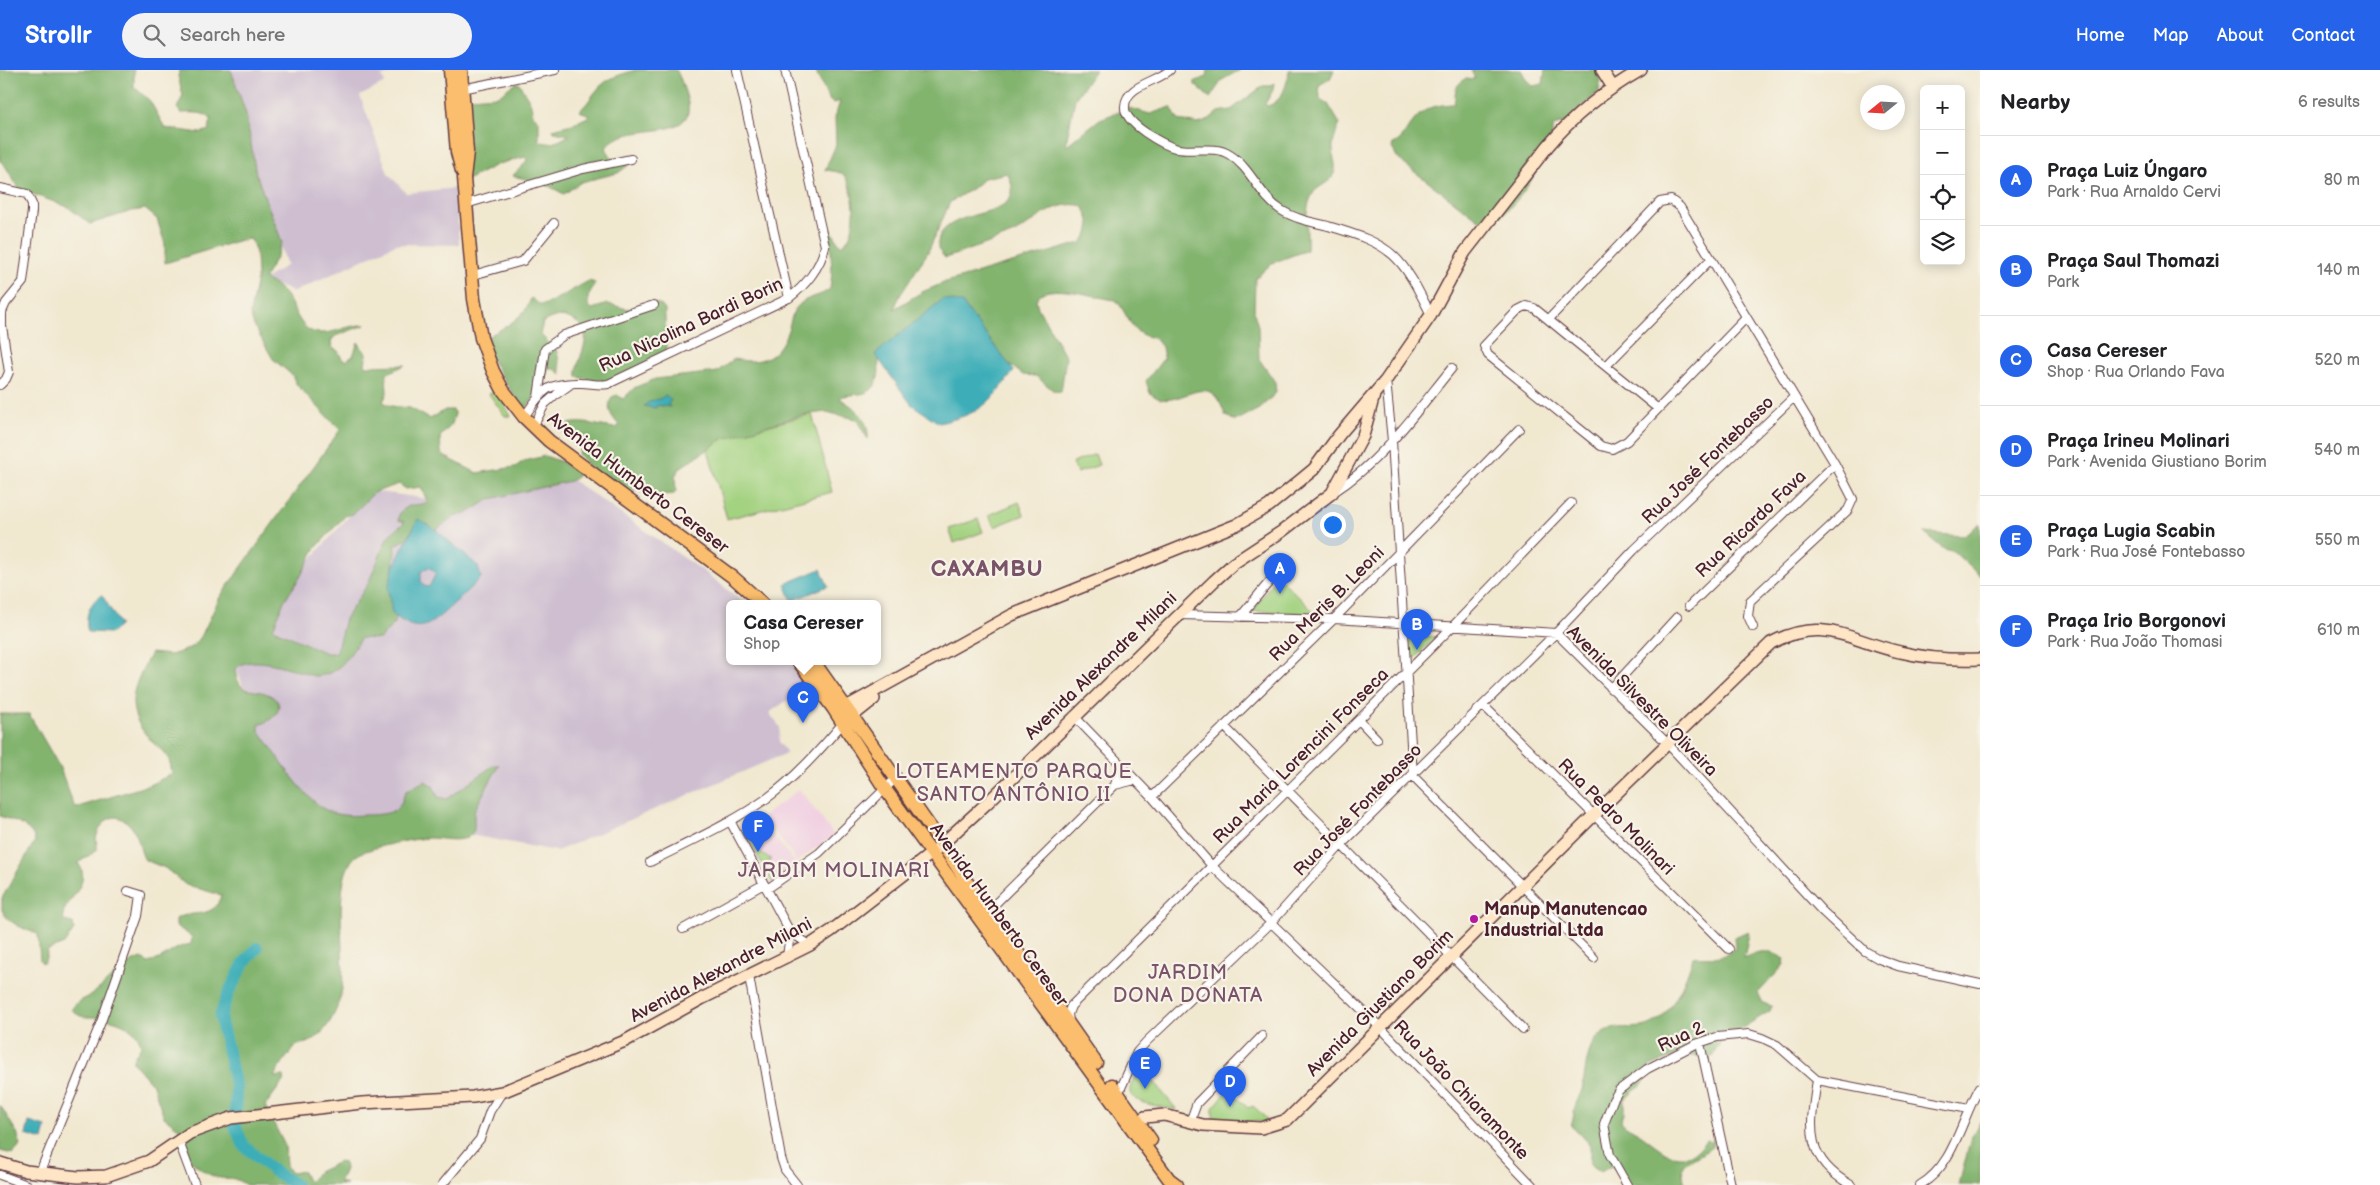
<!DOCTYPE html>
<html lang="en">
<head>
<meta charset="utf-8">
<style>
  body { margin:0; font-family:"Balsamiq Sans",sans-serif; background:#f2f2f2; color:#202124 }
  .controls { position:absolute; right:15px; top:15px; display:grid; overflow:hidden; border-radius:8px; box-shadow:0 2px 12px #0003 }
  .controls button { width:45px; height:45px; display:grid; place-items:center; padding:0; border:0; border-bottom:1px solid #e0e0e0; background:#fff; color:#202124; font:25px sans-serif }
  .compass { position:absolute; left:1860px; top:15px; width:45px; height:45px; border-radius:50%; background:#fff; box-shadow:0 2px 12px #0003; rotate:252deg }
  .you { position:absolute; left:1332px; top:454px; width:18px; height:18px; margin:-12px; border:4px solid #fff; border-radius:50%; background:#1a73e8; box-shadow:0 0 0 8px #1a73e833 }
  .badge { display:grid; place-items:center; width:32px; height:32px; border-radius:50%; background:#2563eb; color:#fff; font-size:16px; font-weight:700 }
  .pin { position:absolute; translate:-50% -41px; filter:drop-shadow(0 1px 2px #0008) }
  .pin::after { content:''; position:absolute; top:26px; width:18px; height:15px; background:inherit; clip-path:polygon(0 0,100% 0,50% 100%) }
  .popup { position:absolute; left:726px; top:530px; width:155px; height:65px; box-sizing:border-box; display:grid; place-content:center; border-radius:8px; background:#fff; filter:drop-shadow(0 1px 4px #0005); font-size:16px; white-space:nowrap; color:#757577 }
  .popup b { font-size:19px; color:#202124 }
  .popup::after { content:''; position:absolute; left:50%; top:100%; margin-left:-10px; border:10px solid transparent; border-top-color:#fff }
  .list { margin:0; padding:0; list-style:none }
  h2 { display:flex; justify-content:space-between; align-items:center; height:65px; margin:0; padding:0 20px; font-size:21px }
  h2 small { font-size:16px; font-weight:400; color:#757577 }
  .list li { display:grid; grid-template-columns:32px 1fr auto; gap:15px; align-items:center; box-sizing:border-box; height:90px; padding:0 20px; border-top:1px solid #e0e0e0 }
  .list b { display:block; font-size:19px; white-space:nowrap }
  .list p { margin:0; font-size:16px; white-space:nowrap; color:#757577 }
  .list em { font-size:16px; font-style:normal; color:#757577 }
  .icon { flex:none; width:28px; height:28px; fill:none; stroke:currentColor; stroke-width:2; stroke-linecap:round; stroke-linejoin:round }
  .map { position:relative; flex:none; width:1980px; height:1115px; overflow:hidden }
  header { display:flex; align-items:center; gap:30px; box-sizing:border-box; height:70px; padding:0 25px; background:#2563eb; color:#fff }
  header strong { font-size:24px }
  nav { display:flex; gap:28px; margin-inline-start:auto; font-size:18px }
  .search { width:350px; height:45px; background:#f2f2f2; display:flex; align-items:center; gap:12px; box-sizing:border-box; padding:0 18px; border-radius:28px; color:#757577; font-size:19px }
  main { display:flex }
  aside { flex:1; background:#fff }
  .map>svg:first-child { display:block }
  .built { fill:#f1d0e2 }
  .industrial { fill:#cebed0 }
  .green { fill:#a3d280; stroke:#767856 }
  .forest { fill:#82b46e; stroke:#666a4c; fill-rule:evenodd }
  .water { fill:#3eaeb8; stroke:#446672; fill-rule:evenodd }
  .lines { fill:none; stroke-linecap:round; stroke-linejoin:round }
  .river { stroke:#3eaeb8; stroke-width:12 }
  .street-casing { stroke:#633d44; stroke-width:10 }
  .secondary-casing { stroke:#633d44; stroke-width:14 }
  .primary-casing { stroke:#633d44; stroke-width:15 }
  .street { stroke:#fff; stroke-width:8 }
  .secondary { stroke:#fde5c5; stroke-width:11 }
  .primary { stroke:#fabe6e; stroke-width:12 }
  .poi-dot { fill:#b5179e; stroke:#f7f3e8; stroke-width:2 }
  .labels { text-anchor:middle; dominant-baseline:central; stroke-width:4.5; stroke-linejoin:round; paint-order:stroke }
  .street-label { font-size:18px; fill:#4a1f2b; stroke:#f7f3e8 }
  .poi-label { font-size:18px; font-weight:bold; fill:#4a1f2b; stroke:#f7f3e8; text-anchor:start }
  .quarter-label { font-size:20px; letter-spacing:1px; fill:#795469; stroke:#f7f3e8 }
  .district-label { font-size:22px; font-weight:bold; letter-spacing:1px; fill:#795469; stroke:#f7f3e8 }
</style>
</head>
<body>
<header>
<strong>Strollr</strong>
<div class="search"><svg class="icon" aria-label="search" viewBox="0 0 24 24"><circle cx="10" cy="10" r="6"/><path d="M15 15l6 6"/></svg>Search here</div>
<nav><a>Home</a><a>Map</a><a>About</a><a>Contact</a></nav>
</header>
<main>
<div class="map">
<svg width="1980" height="1115" viewBox="0 0 1980 1115">
  <rect width="100%" height="100%" fill="#f7f3e8"/>
  <filter id="ink" filterUnits="userSpaceOnUse"><feTurbulence type="fractalNoise" baseFrequency=".02" numOctaves="2"/><feDisplacementMap in="SourceGraphic" scale="10" xChannelSelector="R" yChannelSelector="G"/><feConvolveMatrix kernelMatrix="1 2 1 2 8 2 1 2 1" color-interpolation-filters="sRGB"/></filter>
  <filter id="wash" filterUnits="userSpaceOnUse"><feTurbulence type="fractalNoise" baseFrequency=".0096" numOctaves="4" result="noise"/><feDisplacementMap in="SourceGraphic" scale="20" xChannelSelector="R" yChannelSelector="G"/><feGaussianBlur stdDeviation="1.12" result="paint"/><feColorMatrix in="noise" values="0 0 0 0 0 0 0 0 0 0 0 0 0 0 0 0 0 1.4 0 .05"/><feComposite in="paint" operator="in"/></filter>
  <g filter="url(#wash)">
    <rect width="100%" height="100%" fill="#f1e8d0"/>
    <path class="built" d="M799,719l35,46 -38,27 -3,-7 -30,-38z
      M765,755l31,39 -23,22 -27,-50z"/>
    <path class="industrial" d="M226,0h182l-26,6 3,7 -25,13 28,77 18,20 50,-5 3,57 -63,-1 -102,48 -31,-12 24,-15 -37,-105z
      M568,407l135,94 43,33h-17v58h62l17,24 -39,27 11,14 -1,15 8,11 -230,98 -125,-23 -142,-6 -60,-173 142,-158 86,12z"/>
    <path class="green" d="M496,321l15,25h-6l-16,-22z
      M812,344l20,78 -105,27 -21,-77z
      M1095,384l4,11 -22,8 -4,-10z
      M1019,432l5,13 -30,12 -5,-12z
      M978,449l5,13 -29,11 -5,-14z
      M1278,506l38,38 -65,-3z
      M1409,564l27,3 -25,25z
      M762,751l4,6 -12,9 7,8 -4,2 3,7 11,6 -3,4 14,10 -10,9 -25,-45v-7z
      M1141,996l36,44c-10,-3 -45,-5 -47,-18 -1,-8 7,-18 11,-26z
      M1229,1019l19,19 5,-2 14,13 -3,3 -49,-3 -2,-3v-8z"/>
    <path class="forest" d="M0,0h134v17l16,14 15,27 35,5 9,-3 2,-11c-7,-8 -20,-6 -30,-6l-4,-5 6,-12 -5,-20 2,-6h51l15,44 10,60 26,68 -6,16 -12,20c6,4 14,8 19,14 12,12 15,40 36,41 16,1 30,-9 46,-8l-30,11 -4,5 1,7 6,3 4,8 4,2 7,-5 5,-14 9,13 -2,8 1,3 39,-1 -19,9 1,19 -4,9 8,4 19,2 20,11 15,-9h8l2,4 -3,10 -12,13 1,15 3,4 33,17 38,-6 9,-6 21,-5 17,6 13,8 3,4 -2,4 -6,3 -80,18 -19,12 -17,6 -18,13 -18,-2 -5,1 -8,11 -9,5 -7,49 7,22 -1,6 -15,17 -19,-1c-13,19 -22,38 -47,38 -21,-6 -63,-24 -79,-7 1,7 3,16 10,20 6,2 14,2 20,4 25,9 12,26 -6,32v5c16,22 46,72 71,82 10,4 24,4 34,3 9,0 32,0 36,-10 3,-4 3,-9 6,-14l19,-10 8,5 5,11 9,2 47,-34h5l-25,46v19c-2,3 -4,6 -7,8 -12,4 -26,0 -38,0 -13,0 -64,10 -73,18 -25,20 -10,102 -14,133 -3,18 -13,41 -29,51 -5,4 -14,3 -18,7 -5,5 -18,23 -21,30l9,-1 1,4 -19,26 20,40 1,19 3,6 3,2 11,-2 3,8 3,3 9,-10 21,-10 5,1 1,6 -6,14h5l3,2h-101c-17,-11 -15,-4 -30,-8 -11,-3 -29,-17 -33,-28 -2,-6 -1,-13 -3,-20l-16,-12 -11,-32 -20,-23v-3l8,-13c-3,-19 -24,-26 -40,-28 -12,-2 -21,2 -29,-9 4,-8 12,-9 19,-14 18,-12 29,-31 51,-37l6,5c19,-4 23,-16 43,-19l1,-7 -16,-11v-7c15,-10 39,2 45,-24l-35,-10 -21,-17 -20,-8c-5,-8 -5,-17 -9,-26 -11,-21 -30,-24 -39,1 -2,5 1,10 0,15l-19,13c14,19 -8,33 -15,50l1,8 9,2 1,7 -10,14 -16,6 -3,12 -3,1 -2,-3 -2,-26c-12,-4 -31,-11 -36,-24v-12l33,-57c-2,-15 -23,-20 -35,-25v-102h29l30,52 16,42 74,-23 23,-11c-2,-23 -12,-22 -25,-38 -25,-31 -12,-52 4,-83l20,2 12,-4 10,-5 8,-9 19,-40 120,-167 -43,-45 -5,-10 -19,-16 -19,-33 -4,-12 7,-36 -1,-25 -5,-14 -10,1 -76,23v-19l-8,-25 -12,-10 -13,2 -42,13 -22,-17 -49,-18 -13,-22 -6,-6zM399,414l7,5 15,-2 7,16 -19,3 -9,6 -2,8 7,2 -17,14 -20,48 -23,35 -9,34h-10l-53,-24 11,-28 15,-22 16,-30 30,-33 8,-2 22,-22z
      M636,0h40c5,8 7,16 10,25 17,52 -62,23 -80,53 6,12 10,14 24,16l-12,9 -37,9 -17,12 -21,-11 -30,-7c4,-6 12,-10 14,-17l-2,-2 -27,7 -33,17 3,-83 30,-2 17,-13h4c7,14 12,15 14,32l6,5v20c9,7 21,1 30,-5l-15,-3 -1,-3 19,-5 16,-7v-3l-9,-3c8,-6 11,-13 18,-21 9,-12 25,-16 39,-20z
      M817,0h278l-20,29 -9,44 2,1 32,-25 29,-11 21,6 21,-7 7,13 20,4 9,-3 11,-9 13,-2 32,-24h7l4,-3 -1,7 -8,14 2,2c16,-4 20,-22 22,-36h45l-4,9 -11,6 1,14 8,5 12,20c-4,9 -8,17 -7,27 0,9 4,13 1,23 -4,9 -14,11 -20,18 -11,15 -6,40 -7,58l-35,13 -17,16 -1,34 4,13 1,33 16,23 1,11 -17,16 -24,12 -10,-6c-15,-47 -39,-11 -65,-16 -3,-1 -7,-4 -10,-6l-4,-12 18,-23 -2,-11 -7,-9c-24,-2 -25,-21 -39,-38 -16,-1 -73,-21 -80,0l2,8 28,49 -5,35 -7,-1 -18,-15 -13,-1 -14,-11 -15,-7 -114,1c-3,6 0,13 -2,19 -5,22 -22,15 -38,20l2,3c15,9 27,19 26,39l-12,-20 -30,-7 -24,3 -79,24 -42,28 -6,9 1,15 -2,3c-23,3 -63,-6 -80,-22 -6,-5 -10,-12 -16,-18l4,-12 -19,-10 5,-8c18,-4 31,3 49,4l2,-3c-8,-9 -13,-16 -7,-28l5,-2 6,4 11,-11 21,-9 62,-7 17,-13c28,6 44,-1 54,-29 3,-9 4,-19 11,-25 8,-9 22,-8 31,-16l2,-16 -2,-40 2,-1 9,14c18,-10 15,-52 5,-68 -4,-7 -14,-7 -21,-8l11,-25 -1,-27 5,-17 -6,2 -4,-2 -13,-26zM1007,103c26,49 -53,31 -68,64 -1,3 -1,8 -1,12l7,9c21,-7 42,-14 62,-22 27,-10 45,-38 76,-30 8,16 10,23 -2,37l-135,39 -24,10 -28,17 5,-12 29,-45 22,-50 23,-14 11,-10z
      M1208,0h32l-18,10 -12,18 -15,-13v-4l12,-4z
      M1471,0h50l6,11 6,5 10,-2 2,-14h64l-9,2 -1,19 -33,31 -12,4c-7,30 -30,75 -57,92 -4,3 -10,3 -15,4l-78,-58 -7,-7 -5,-9 1,-4c7,-3 10,-7 14,-14 14,-20 22,-25 47,-26 3,-13 -2,-16 12,-26l9,1z
      M589,211l6,2 -7,14v8l4,4 16,-5 19,5 24,-6 9,1 5,6c-1,15 4,30 1,44l-58,29 -31,-6c-3,-19 23,-43 -4,-57 -12,-6 -19,-4 -30,2l-3,12 17,17 4,23 -7,-5h-6l-4,16 -16,21 -3,1 -5,-2 -40,-64c18,-11 45,-21 51,-43 3,2 7,6 10,7 6,1 39,-20 48,-24z
      M1980,454v52l-26,-24 -12,-4 -18,-15 38,3z
      M1746,862l3,1 -5,25c17,-9 25,-8 41,1l-2,7 -25,27 5,10 9,3 -2,5 -49,30 -9,16 -36,-2 -28,12 2,5 -8,12 -18,16v13l-3,8c5,7 12,8 19,13 22,15 43,40 66,6l6,3 2,-13 2,1 -3,16 -29,17 -2,4 2,13 4,4h-58l-12,-17 -7,-2 -10,6 -11,-7v-18l-3,-6 -16,-15c3,-6 2,-12 4,-18 1,-6 5,-12 7,-18 4,-17 3,-36 14,-51 12,-15 29,-10 46,-12 28,-4 44,-47 51,-70 17,-2 29,4 42,-9l-1,-11z
      M0,1035l17,28 4,12 -8,9 -13,-3z
      M1980,1051v64h-21l12,-47z"/>
    <path class="water" d="M943,229l19,4 52,68c-26,34 -32,42 -75,52l-28,-19 -36,-50z
      M666,325l5,5 -3,4 2,3 -13,-2 -1,3 -12,-2c6,-7 15,-5 22,-11z
      M418,449l18,11 42,36 3,12c-12,10 -44,45 -57,48 -13,3 -22,-5 -32,-12l-4,-26 6,-23zM429,497l7,6 -7,14 -5,-1 -3,-5v-9z
      M821,499l7,17 -36,15 -7,-17z
      M102,525l18,30 -9,8 -23,-1c-4,-13 1,-30 14,-37z
      M29,1052l17,5 -3,13 -17,-5z"/>
    <g class="lines">
      <path class="river" d="M257,878l-13,15 -16,31 -8,23 16,70 -1,39 9,20 31,26 21,13"/>
    </g>
  </g>
  <g filter="url(#ink)">
    <g class="lines">
      <g class="street-casing">
        <path id="street" d="M737,0l52,228
          M1170,0c-13,12 -44,15 -45,36 -2,17 38,39 53,43 16,3 38,-4 52,6 21,13 30,42 51,55 14,9 31,12 47,16 66,19 73,29 103,89
          M462,19l93,-19
          M0,118l27,6 5,10v7l-9,71 -17,21 -4,9v14l7,46 -3,7 -6,6
          M466,134l117,-35 48,-10
          M473,205l50,-14 31,-38
          M1549,249l111,-117 11,-2 9,7 155,257 18,35 -5,11 -98,91 -2,15 5,11
          M1606,296l105,-107
          M1386,310l6,61 21,335 181,182
          M557,324l14,-10
          M538,327l7,-48 19,-14 90,-30
          M1657,338l-123,-100 -8,-2 -8,4 -34,36 4,9 113,91 11,3 15,-8 119,-123
          M524,347c19,-27 23,-35 57,-34 10,0 17,3 27,1l181,-86c16,-12 32,-31 36,-52l-40,-176
          M533,357l12,-23 8,-7
          M1334,422c48,-31 82,-80 118,-124
          M1689,536l146,-142
          M1179,545l155,4 222,14 111,110 155,168 43,40 14,8 19,7 82,18
          M1240,547l30,-36
          M1611,619l66,-72
          M1483,635l246,244
          M1074,646l78,81 60,69 169,162 151,157
          M1359,650l18,19
          M1224,656l299,303
          M1115,715l2,-8 6,-9
          M1152,727l182,-178 185,-190
          M730,751l60,111 20,13
          M650,792c39,-20 80,-38 116,-63 29,-21 54,-49 77,-76
          M767,819l52,-36 76,-74
          M995,834l120,-119 20,-5
          M683,859l81,-45
          M787,888l3,-26
          M749,906l32,182 4,12 12,15
          M1069,951l-1,-7 3,-8 381,-379 119,-124
          M1700,973l31,142
          M1817,1010c-7,47 -14,78 34,105
          M1112,1020l9,-2 16,-36 10,-11 124,-118 70,-78 215,-212 78,-83 160,-153
          M1190,1052l7,-19 65,-67
          M179,1072l16,43
          M40,1102l61,-150 37,-106 3,-21 -13,-4
          M0,1105l27,10
          M442,1115l38,-46 10,-28 12,-19
          M1627,1115l-17,-30 -6,-31 9,-24 6,-10 28,-21 49,-25 21,-7 32,-3 13,4 15,7 40,35 152,29
          M1920,1115c34,-19 41,-66 60,-98"/>
      </g>
      <g class="secondary-casing">
        <path id="secondary" d="M1602,0l10,16
          M846,637l166,-92 224,-90 33,-19 45,-37 25,-34 47,-55 45,-65 34,-63 83,-106c26,-31 58,-56 93,-76
          M845,652l29,-23
          M1132,1055l13,-8 19,-2 39,10 58,3 26,-8 306,-304 178,-173c53,-28 78,-2 129,9 25,6 54,8 80,7
          M0,1093l26,8 52,6 28,-1 43,-15 41,-28 41,-15 131,-15 111,-6 29,-5 123,-51 76,-42 109,-54 21,-14 101,-78 54,-49 228,-223 20,-18 47,-31 51,-39 31,-57 11,-41"/>
      </g>
      <g class="primary-casing">
        <path id="primary" d="M450,0l7,82 5,19
          M461,0l6,82 -3,26 10,121 7,39 12,33 10,19 21,27 25,24 185,137 29,26
          M799,592l34,46 52,81 245,337 39,53 8,6
          M814,592l128,182 42,64 47,62 65,93
          M1112,1015l39,55"/>
      </g>
      <use href="#street" class="street"/>
      <use href="#secondary" class="secondary"/>
      <use href="#primary" class="primary"/>
    </g>
  </g>
  <circle class="poi-dot" cx="1474" cy="849" r="5"/>
  <g class="labels">
    <g class="street-label">
      <text transform="translate(691 255) rotate(-25)">Rua Nicolina Bardi Borin</text>
      <text transform="translate(1708 390) rotate(-44)">Rua José Fontebasso</text>
      <text transform="translate(638 413) rotate(37)">Avenida Humberto Cereser</text>
      <text transform="translate(1751 454) rotate(-44)">Rua Ricardo Fava</text>
      <text transform="translate(1327 534) rotate(-45)">Rua Meris B. Leoni</text>
      <text transform="translate(1101 596) rotate(-44)">Avenida Alexandre Milani</text>
      <text transform="translate(1642 631) rotate(45)">Avenida Silvestre Oliveira</text>
      <text transform="translate(1301 686) rotate(-45)">Rua Maria Lorencini Fonseca</text>
      <text transform="translate(1358 740) rotate(-46)">Rua José Fontebasso</text>
      <text transform="translate(1616 747) rotate(45)">Rua Pedro Molinari</text>
      <text transform="translate(999 845) rotate(54)">Avenida Humberto Cereser</text>
      <text transform="translate(721 900) rotate(-28)">Avenida Alexandre Milani</text>
      <text transform="translate(1380 933) rotate(-45)">Avenida Giustiano Borim</text>
      <text transform="translate(1681 967) rotate(-25)">Rua 2</text>
      <text transform="translate(1461 1020) rotate(46)">Rua João Chiaramonte</text>
    </g>
    <g class="poi-label">
      <text x="1484" y="839">Manup Manutencao<tspan x="1484" dy="21">Industrial Ltda</tspan></text>
    </g>
    <g class="quarter-label">
      <text x="1014" y="702">LOTEAMENTO PARQUE<tspan x="1014" dy="23">SANTO ANTÔNIO II</tspan></text>
      <text x="834" y="801">JARDIM MOLINARI</text>
      <text x="1188" y="903">JARDIM<tspan x="1188" dy="23">DONA DONATA</tspan></text>
    </g>
    <g class="district-label">
      <text x="987" y="499">CAXAMBU</text>
    </g>
  </g>
</svg>
<div class="controls">
<button>+</button>
<button>−</button>
<button><svg class="icon" aria-label="locate" viewBox="0 0 24 24"><circle cx="12" cy="12" r="6"/><path d="M12 2v4M12 18v4M2 12h4M18 12h4"/></svg></button>
<button><svg class="icon" aria-label="layers" viewBox="0 0 24 24"><path d="M12 4l9 5-9 5-9-5zM3 14l9 5 9-5"/></svg></button>
</div>
<svg class="compass" viewBox="-18 -18 36 36"><path d="M0-13l5 13h-10z" fill="#e53935"/><path d="M0 13l5-13h-10z" fill="#757577"/></svg>
<div class="you"></div>
<div class="pin badge" style="left:1280px;top:524px">A</div>
<div class="pin badge" style="left:1417px;top:580px">B</div>
<div class="pin badge" style="left:803px;top:653px">C</div>
<div class="popup"><b>Casa Cereser</b>Shop</div>
<div class="pin badge" style="left:1230px;top:1037px">D</div>
<div class="pin badge" style="left:1145px;top:1019px">E</div>
<div class="pin badge" style="left:758px;top:782px">F</div>
</div>
<aside>
<h2>Nearby<small>6 results</small></h2>
<ul class="list">
<li><span class="badge">A</span><div><b>Praça Luiz Úngaro</b><p>Park · Rua Arnaldo Cervi</p></div><em>80 m</em></li>
<li><span class="badge">B</span><div><b>Praça Saul Thomazi</b><p>Park</p></div><em>140 m</em></li>
<li><span class="badge">C</span><div><b>Casa Cereser</b><p>Shop · Rua Orlando Fava</p></div><em>520 m</em></li>
<li><span class="badge">D</span><div><b>Praça Irineu Molinari</b><p>Park · Avenida Giustiano Borim</p></div><em>540 m</em></li>
<li><span class="badge">E</span><div><b>Praça Lugia Scabin</b><p>Park · Rua José Fontebasso</p></div><em>550 m</em></li>
<li><span class="badge">F</span><div><b>Praça Irio Borgonovi</b><p>Park · Rua João Thomasi</p></div><em>610 m</em></li>
</ul>
</aside>
</main>
</body>
</html>
